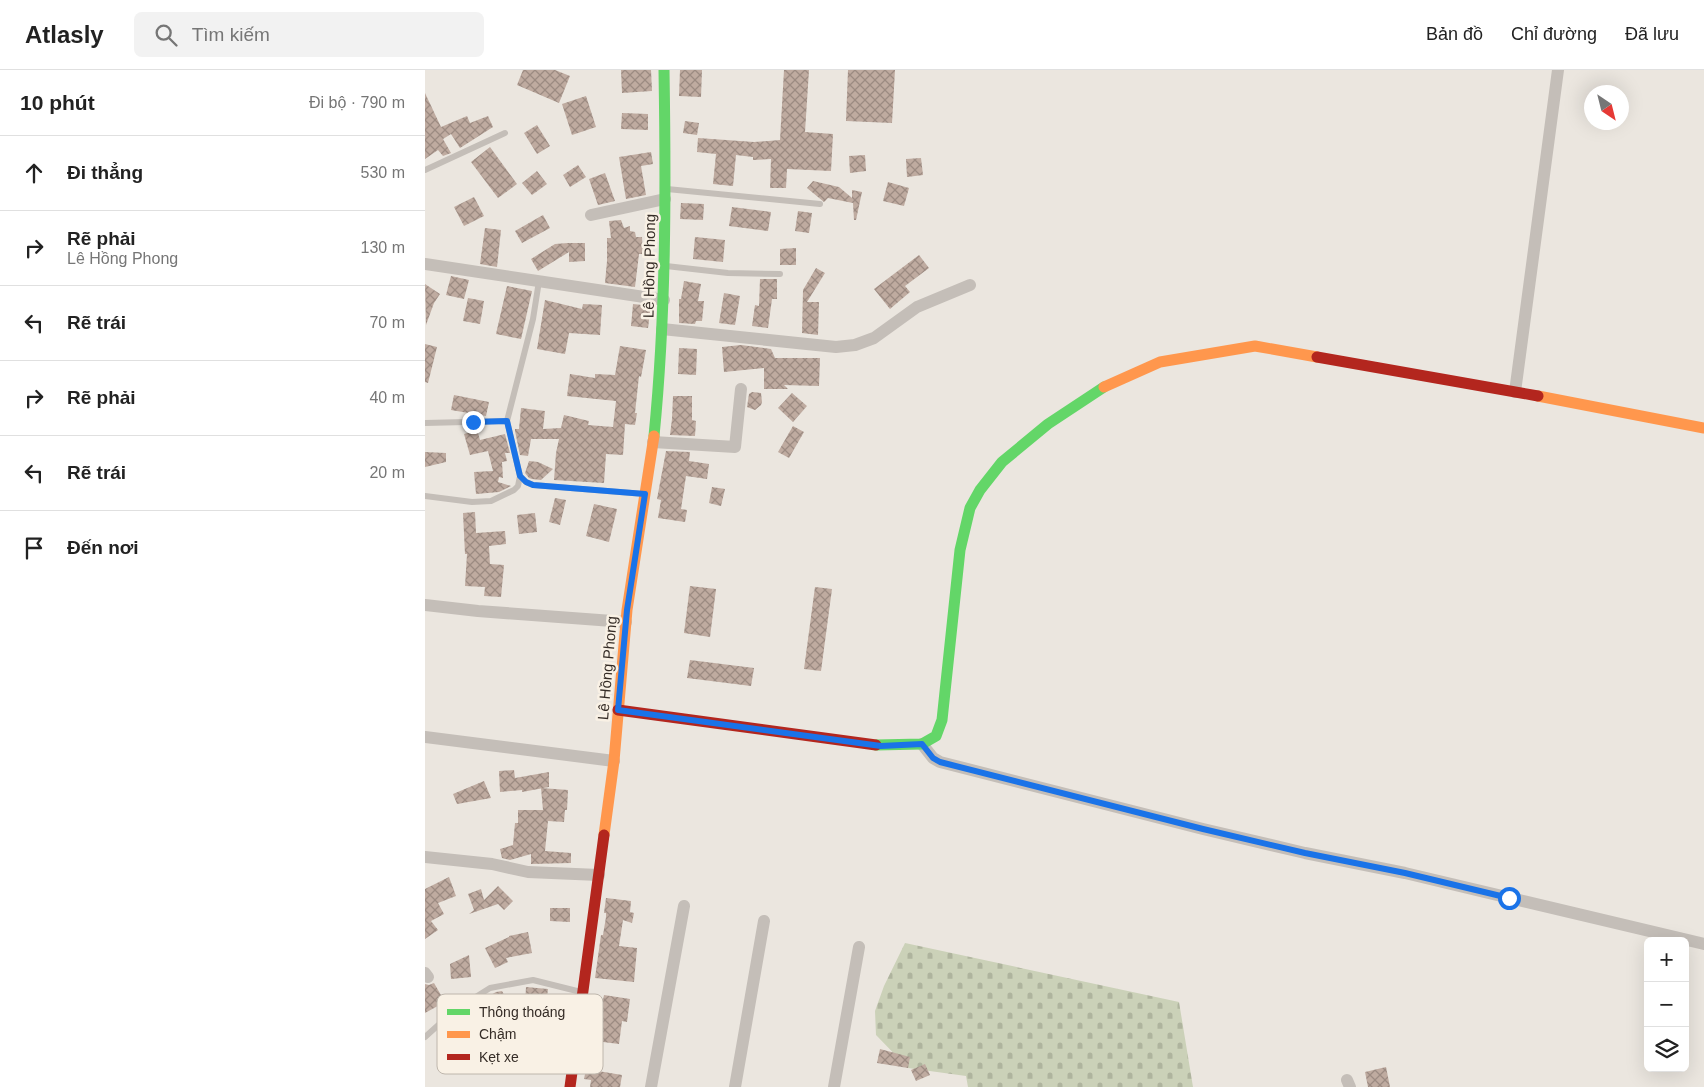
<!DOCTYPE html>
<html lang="vi">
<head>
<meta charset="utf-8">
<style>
  body { margin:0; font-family:Arial,sans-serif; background:#f2f2f2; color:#222 }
  .controls { position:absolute; right:15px; bottom:15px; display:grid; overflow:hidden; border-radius:8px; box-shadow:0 5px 20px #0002 }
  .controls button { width:45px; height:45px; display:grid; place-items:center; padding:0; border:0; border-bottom:1px solid #e0e0e0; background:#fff; color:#222; font:25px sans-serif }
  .compass { position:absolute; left:1159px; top:15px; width:45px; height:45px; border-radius:50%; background:#fff; box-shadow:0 5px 20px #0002; rotate:145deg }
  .stop { position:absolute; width:15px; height:15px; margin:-11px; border:4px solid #1a73e8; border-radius:50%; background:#fff }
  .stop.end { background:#1a73e8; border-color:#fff; box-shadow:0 1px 5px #0008 }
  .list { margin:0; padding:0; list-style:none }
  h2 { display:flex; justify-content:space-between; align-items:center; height:65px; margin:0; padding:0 20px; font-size:21px }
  h2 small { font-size:16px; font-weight:400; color:#767676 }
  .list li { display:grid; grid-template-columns:32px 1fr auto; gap:15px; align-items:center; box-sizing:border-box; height:75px; padding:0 20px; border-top:1px solid #e0e0e0 }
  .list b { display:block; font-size:19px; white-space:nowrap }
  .list p { margin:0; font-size:16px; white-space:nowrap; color:#767676 }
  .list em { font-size:16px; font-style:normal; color:#767676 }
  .icon { flex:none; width:28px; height:28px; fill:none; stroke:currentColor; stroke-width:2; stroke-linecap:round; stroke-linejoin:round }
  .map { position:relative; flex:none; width:1279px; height:1017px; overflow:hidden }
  header { display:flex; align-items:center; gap:30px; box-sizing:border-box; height:70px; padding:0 25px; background:#fff; border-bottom:1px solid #e0e0e0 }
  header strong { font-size:24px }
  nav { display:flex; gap:28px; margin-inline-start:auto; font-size:18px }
  .search { width:350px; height:45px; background:#f2f2f2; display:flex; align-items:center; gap:12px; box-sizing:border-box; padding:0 18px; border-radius:8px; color:#767676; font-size:19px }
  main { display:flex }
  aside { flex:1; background:#fff }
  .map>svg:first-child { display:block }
  .cemetery { fill:url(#cemetery-stones) }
  .building { fill:url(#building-cross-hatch) }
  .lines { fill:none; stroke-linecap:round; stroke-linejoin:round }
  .lane { stroke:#c4beb8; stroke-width:6 }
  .street { stroke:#c4beb8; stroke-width:12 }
  .fast { stroke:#63d668; stroke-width:11 }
  .slow { stroke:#ff974d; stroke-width:11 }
  .jam { stroke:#b3261e; stroke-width:11 }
  .route { stroke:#1a73e8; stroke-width:6 }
  .labels { text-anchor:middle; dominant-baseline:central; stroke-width:5; stroke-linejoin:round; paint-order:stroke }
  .street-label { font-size:15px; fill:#352c26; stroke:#f9f1e5 }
  .key { fill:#f9f1e5; stroke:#beb6ac; stroke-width:1 }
  .key-label { font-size:14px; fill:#352c26 }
</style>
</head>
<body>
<header>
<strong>Atlasly</strong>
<div class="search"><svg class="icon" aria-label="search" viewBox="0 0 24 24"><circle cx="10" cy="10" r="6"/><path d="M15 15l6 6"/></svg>Tìm kiếm</div>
<nav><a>Bản đồ</a><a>Chỉ đường</a><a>Đã lưu</a></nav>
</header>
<main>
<aside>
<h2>10 phút<small>Đi bộ · 790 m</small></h2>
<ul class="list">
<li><svg class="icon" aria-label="ahead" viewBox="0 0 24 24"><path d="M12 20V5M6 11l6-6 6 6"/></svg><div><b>Đi thẳng</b></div><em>530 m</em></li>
<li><svg class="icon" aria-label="right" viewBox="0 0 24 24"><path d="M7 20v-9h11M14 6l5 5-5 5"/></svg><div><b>Rẽ phải</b><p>Lê Hồng Phong</p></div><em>130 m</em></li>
<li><svg class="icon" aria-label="left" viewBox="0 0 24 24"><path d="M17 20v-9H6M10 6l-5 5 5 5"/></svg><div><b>Rẽ trái</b></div><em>70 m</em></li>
<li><svg class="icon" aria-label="right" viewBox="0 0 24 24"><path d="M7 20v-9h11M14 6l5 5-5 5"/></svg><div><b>Rẽ phải</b></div><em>40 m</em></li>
<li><svg class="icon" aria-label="left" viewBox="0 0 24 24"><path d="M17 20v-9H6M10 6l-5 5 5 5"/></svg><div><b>Rẽ trái</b></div><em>20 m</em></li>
<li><svg class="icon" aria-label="arrive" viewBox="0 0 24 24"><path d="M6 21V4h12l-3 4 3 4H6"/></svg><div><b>Đến nơi</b></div></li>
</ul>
</aside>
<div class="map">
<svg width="1279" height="1017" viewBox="0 0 1279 1017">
  <defs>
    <pattern id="cemetery-stones" width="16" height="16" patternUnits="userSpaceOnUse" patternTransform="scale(1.25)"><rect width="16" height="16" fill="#cbd1b8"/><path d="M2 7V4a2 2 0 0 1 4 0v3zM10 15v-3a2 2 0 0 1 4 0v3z" fill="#afb49e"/></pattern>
    <pattern id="building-cross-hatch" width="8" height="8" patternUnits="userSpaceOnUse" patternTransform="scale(1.25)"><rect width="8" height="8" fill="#bfaba0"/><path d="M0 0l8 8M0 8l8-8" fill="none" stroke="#9c8b82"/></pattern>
  </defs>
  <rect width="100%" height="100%" fill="#ebe6df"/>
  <path class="cemetery" d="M480,873l274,59 14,85h-225l-2,-11 -58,-8 -32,-33 -1,-24 9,-25z"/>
  <path class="building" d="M98,0h32l15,6 -11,27 -42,-18z
    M196,0h30l1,21 -30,2z
    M255,0h22l-1,27 -22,-1z
    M359,0h25l-4,62 28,2 -2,37 -44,-2 -1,19h-16l1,-29 -18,1v-3l-17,-2 -3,31 -20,-2 3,-30 -19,-2 1,-14 56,4 26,-2z
    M423,0h47l-3,53 -46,-2z
    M0,23l16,34 26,-11 3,7 18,-7 5,11 -33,21 -9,-14 -8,5 8,14 -8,3 -5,-6 -13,9z
    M161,26l10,31 -24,8 -10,-31z
    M197,43l26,1v16l-27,-1z
    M260,51l14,2 -2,12 -14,-2z
    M112,55l13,21 -13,8 -13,-21z
    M65,77l27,37 -19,14 -27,-36z
    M226,82l2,12 -12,2 5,29 -20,4 -7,-42z
    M440,85l1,16 -16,2 -1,-17z
    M496,88l2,17 -16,2 -1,-18z
    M153,95l8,12 -16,10 -7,-12z
    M112,101l10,13 -15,11 -10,-12z
    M180,103l10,28 -17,4 -9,-26z
    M388,111l26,6 13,11v-8l10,2 -6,28h-2l-1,-17 -25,-5 -4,4 -17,-14z
    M463,112l21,6 -5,18 -21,-5z
    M49,127l10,19 -20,10 -10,-19z
    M256,133l23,1 -1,16 -23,-1z
    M307,137l39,5 -3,19 -39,-5z
    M373,141l14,2 -3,20 -14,-2z
    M118,145l7,13 -28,15 -7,-12z
    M196,150l3,8 6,-2v5l5,1 1,5h6l1,17h-4l-4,33 -30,-4 2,-22v-23h4l-2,-17z
    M60,158l16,2 -4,37 -17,-3z
    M270,167l30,3 -2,22 -30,-3z
    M143,173h17v18l-16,1v-10l-31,19 -7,-12 24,-15z
    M371,178v17h-16v-16z
    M494,185l10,13 -24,18 5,6 -20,17 -16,-20z
    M391,198l9,5 -18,29h12l-1,33 -16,-2 1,-43z
    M26,206l18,4 -5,19 -18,-4z
    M335,209h17v20h-5l-4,29 -16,-2 3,-21 4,1z
    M259,211l17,3 -3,17h6l-2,20h-6l-1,3 -16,-1v-24h2z
    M0,214l15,10 -6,9 -8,22z
    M82,216l25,5 -11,48 -25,-5z
    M299,223l16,3 -5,29 -16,-2z
    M43,228l16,3 -4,23 -17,-3z
    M120,230l37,9 1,-5 19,1 -2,30 -31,-2 -4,21 -28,-5z
    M208,234l18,2 -3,22 -17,-2z
    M0,274l12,3 -9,36 -3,-1z
    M316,275l30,4 4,9h45l-1,28 -35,-1 4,4h-24v-21l-40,4 -2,-25z
    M195,276l26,4 -5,27 -2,-1 -4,37h2l-2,12 -10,-1 -2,31 -17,-1 -2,29 -50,-3 2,-27 3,-14h-28l-3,17 -8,-1 -5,-24v-2h4l2,-21 24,3 -2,18 18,-1 3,-13 25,6 -1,4 25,2 3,-26 -49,-5 3,-22 25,4v-4l20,1z
    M254,278l18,1 -1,26 -18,-1z
    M327,322l9,1 1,9 -1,3 -6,5 -8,-3 2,-13z
    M367,323l15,13 -14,16 -15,-14z
    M29,325l35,7 -3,14 -35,-6z
    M248,326h19v24l4,1 -1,15 -25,-1 2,-16z
    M368,356l11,6 -15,26 -11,-6z
    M52,360l3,10 25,-6 5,19h-5l2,8 -5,1 1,16 -4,-1 -1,5 13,4 -12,6 -23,2 -2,-22 19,-1 -5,-20 -18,4 -6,-21z
    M241,381l24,1 -1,9 20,3 -2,15 -21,-3 -5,33 6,1 -2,12 -27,-4 3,-18 -4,-1z
    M0,382l21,1v9l-21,5z
    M104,391l9,1 15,7 -12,11 -9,-1 -3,-1 -4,-5z
    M287,417l13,2 -4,17 -12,-3z
    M130,428l11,2 -6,25 -11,-3z
    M169,434l23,5 -8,33 -23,-6z
    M50,442l1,21 29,-2 1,13 -17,2 1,18 14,1 -3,32 -17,-1 1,-9 -20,-1 2,-32h-2l-2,-41z
    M110,443l2,19 -18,2 -2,-19z
    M265,516l26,3 -6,48 -26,-4z
    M390,517l17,2 -11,82 -17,-2z
    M265,590l64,8 -3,18 -64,-8z
    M89,700l1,8 34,-6v15l-27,5v-2l-22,2 -1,-21z
    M59,711l7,17 -34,6 -4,-10z
    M116,718l27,2 -1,20h-2l-1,12 -16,-1 -3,30 26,2v10l-40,1v-10l-21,6 -8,-2 -2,-9 13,-4 2,-22h3v-13h25z
    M24,807l7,19 -18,7 6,11 -13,7 7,9 -13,9v-50z
    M73,816l15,15 -9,9 -6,-6 -29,10 5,-4 -6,-16 13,-5 3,11z
    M181,828l25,3 -1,11 4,1 -2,10 -9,-3 -4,26 18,2 -3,34 -39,-4 6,-43h2l3,-18v-4h-2z
    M125,838h20v14l-20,-1z
    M103,862l4,21 -26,5 2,4 -13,6 -10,-20 24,-11v-1z
    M44,885l2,22 -20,2 -1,-15z
    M9,913l11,19 -20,11v-29l4,1z
    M101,917l22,2 -2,16 -21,-1z
    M77,921l15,27 -19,11 -16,-29 14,-8z
    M179,925l26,4 -3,23 -5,-1 -3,23 -24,-3z
    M455,979l30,8 -2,11 -31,-5z
    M500,994l5,11 -14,6 -5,-11z
    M961,997l4,20h-22l-3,-15z
    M161,999l36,6 -2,12h-30l1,-7 -7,-1z"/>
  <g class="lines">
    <path class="lane" d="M0,100l80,-37
      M242,119l153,15
      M241,196l62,7 52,1
      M114,211l-6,38 -26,102 13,55 6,6 7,3 111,9
      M0,353l82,-2
      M0,426l47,6 19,-1 23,-11 4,-4 2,-10
      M0,967l30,-27 35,-22 43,-8 48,12"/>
    <path class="street" d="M166,145l74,-16
      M0,194l239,36
      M237,259l174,18 19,-2 19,-7 43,-31 53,-22
      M1090,322l43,-322
      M228,372l82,5 6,-58
      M0,535l53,6 148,11
      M0,667l189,24
      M497,674l11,14 7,4 263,67 102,24 100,20 299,71
      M0,787l67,7 36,8 71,3
      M0,903l3,4
      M922,1010l3,7
      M226,1017l33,-181
      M310,1017l29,-166
      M409,1017l25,-140"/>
    <path class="fast" d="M229,366c12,-122 12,-244 10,-366
      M451,675l46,-1 14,-8 6,-16 18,-170 10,-42 10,-18 22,-28 46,-38 56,-37"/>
    <path class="slow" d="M679,317l56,-25 95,-16 62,11
      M1113,326l166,32
      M179,765l10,-74 13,-151 27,-174"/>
    <path class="jam" d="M892,287l221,39
      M193,640l258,35
      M145,1017l34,-252"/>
  </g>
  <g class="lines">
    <path class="route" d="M48,352l34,-1 13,55 6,6 7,3 112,9 -18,116 -9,100 263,36 41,-2 11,14 7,4 263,67 102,24 100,20 104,25"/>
  </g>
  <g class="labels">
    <g class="street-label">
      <text transform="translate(224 196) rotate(-89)">Lê Hồng Phong</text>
      <text transform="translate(182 598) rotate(-85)">Lê Hồng Phong</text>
    </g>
  </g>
  <rect x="12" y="924" width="166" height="80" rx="8" class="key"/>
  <rect x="22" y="939" width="23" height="6" fill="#63d668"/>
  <rect x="22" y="961" width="23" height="7" fill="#ff974d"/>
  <rect x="22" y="984" width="23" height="6" fill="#b3261e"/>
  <g class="key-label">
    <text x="54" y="947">Thông thoáng</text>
    <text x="54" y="969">Chậm</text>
    <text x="54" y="992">Kẹt xe</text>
  </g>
</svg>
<div class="controls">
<button>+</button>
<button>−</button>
<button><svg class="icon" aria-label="layers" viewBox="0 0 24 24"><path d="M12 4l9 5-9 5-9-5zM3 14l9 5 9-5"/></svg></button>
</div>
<svg class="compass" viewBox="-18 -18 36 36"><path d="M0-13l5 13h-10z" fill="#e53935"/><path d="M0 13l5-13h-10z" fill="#767676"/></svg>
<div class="stop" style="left:1084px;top:828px"></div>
<div class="stop end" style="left:48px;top:352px"></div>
</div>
</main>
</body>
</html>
